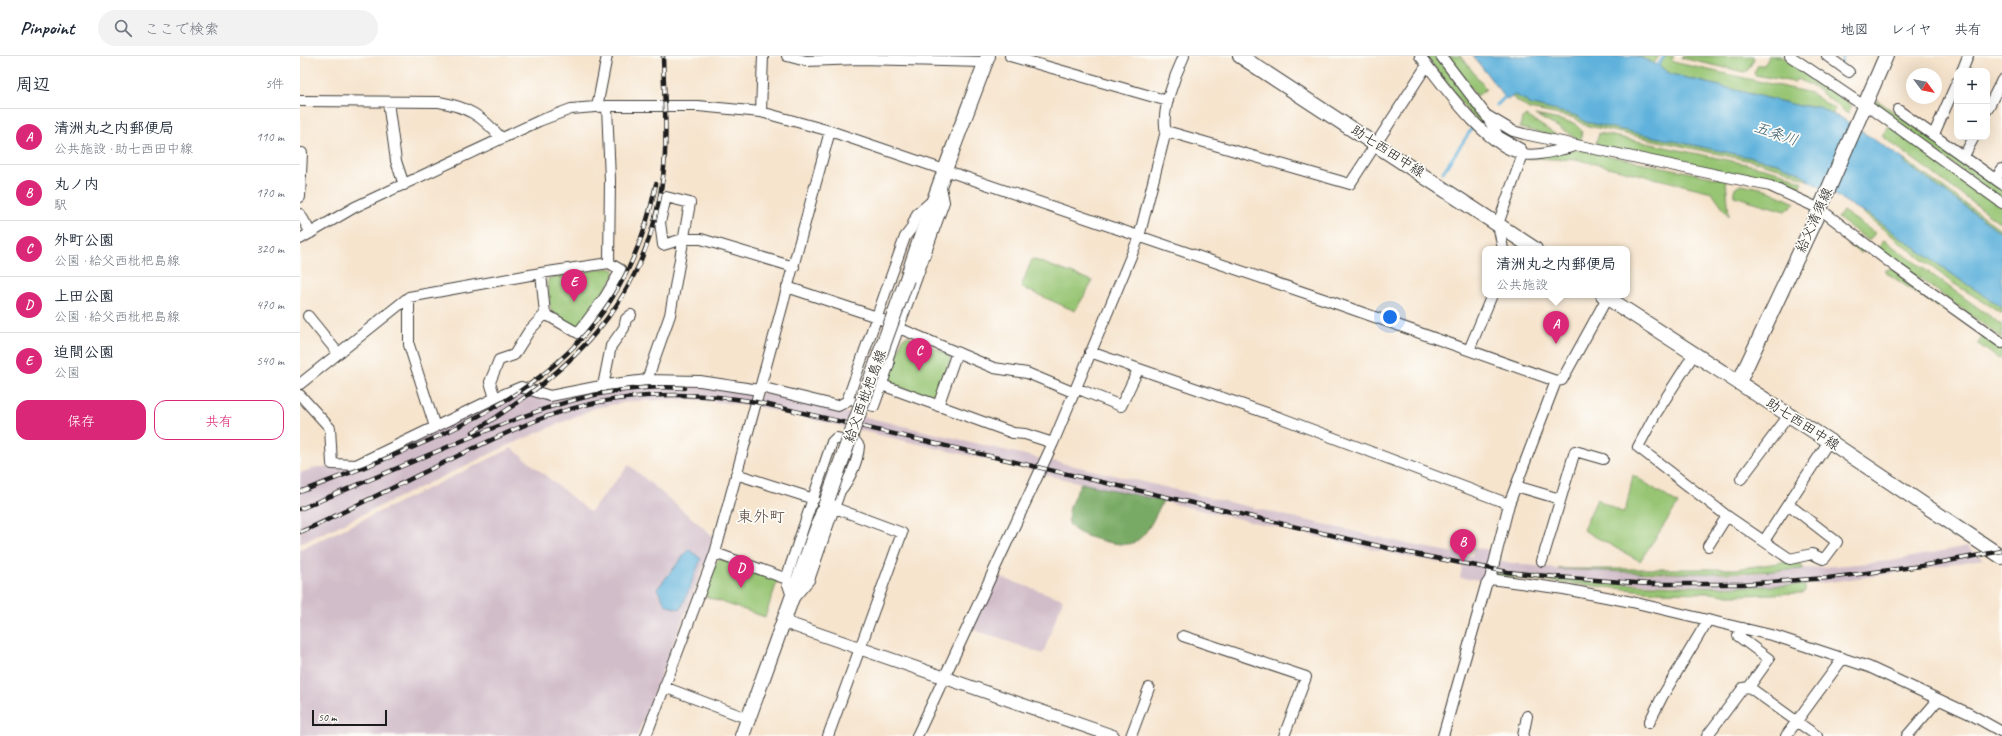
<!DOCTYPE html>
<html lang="ja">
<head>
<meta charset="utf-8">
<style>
  body { margin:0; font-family:Caveat,"Klee One",sans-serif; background:#f2f2f3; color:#1f2937 }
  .controls { position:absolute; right:12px; top:12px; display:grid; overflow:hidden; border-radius:8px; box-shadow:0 4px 16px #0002 }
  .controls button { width:36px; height:36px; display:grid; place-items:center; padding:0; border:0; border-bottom:1px solid #e0e1e3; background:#fff; color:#1f2937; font:20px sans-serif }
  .compass { position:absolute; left:1606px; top:12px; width:36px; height:36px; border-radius:50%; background:#fff; box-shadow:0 4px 16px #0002; rotate:122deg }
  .scale { position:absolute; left:12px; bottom:10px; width:75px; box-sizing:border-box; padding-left:4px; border:2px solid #1c1c1c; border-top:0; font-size:11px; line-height:14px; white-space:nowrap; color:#1c1c1c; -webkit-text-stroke:3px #fdfcf7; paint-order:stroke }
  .you { position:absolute; left:1090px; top:261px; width:14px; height:14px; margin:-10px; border:3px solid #fff; border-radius:50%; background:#1a73e8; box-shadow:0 0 0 6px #1a73e833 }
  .badge { display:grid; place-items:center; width:26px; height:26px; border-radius:50%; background:#db2777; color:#fff; font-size:13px; font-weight:700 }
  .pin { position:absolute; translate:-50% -33px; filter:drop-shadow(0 1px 2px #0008) }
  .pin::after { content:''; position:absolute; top:21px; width:14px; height:12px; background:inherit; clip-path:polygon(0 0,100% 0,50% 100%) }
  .popup { position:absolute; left:1182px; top:190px; width:148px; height:52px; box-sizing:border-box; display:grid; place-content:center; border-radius:8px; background:#fff; filter:drop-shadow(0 1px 3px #0005); font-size:13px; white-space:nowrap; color:#747a83 }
  .popup b { font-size:15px; color:#1f2937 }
  .popup::after { content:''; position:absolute; left:50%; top:100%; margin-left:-8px; border:8px solid transparent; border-top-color:#fff }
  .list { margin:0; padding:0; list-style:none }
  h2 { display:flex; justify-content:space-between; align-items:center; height:52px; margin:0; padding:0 16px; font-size:17px }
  h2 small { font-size:13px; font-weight:400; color:#747a83 }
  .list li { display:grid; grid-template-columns:26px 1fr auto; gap:12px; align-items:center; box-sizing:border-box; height:56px; padding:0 16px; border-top:1px solid #e0e1e3 }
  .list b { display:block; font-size:15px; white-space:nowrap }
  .list p { margin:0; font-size:13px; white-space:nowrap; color:#747a83 }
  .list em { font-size:13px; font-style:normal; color:#747a83 }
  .actions { display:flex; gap:8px; padding:12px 16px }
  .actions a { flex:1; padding:9px 0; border:1px solid #db2777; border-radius:12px; text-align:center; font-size:14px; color:#db2777 }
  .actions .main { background:#db2777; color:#fff }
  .icon { flex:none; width:22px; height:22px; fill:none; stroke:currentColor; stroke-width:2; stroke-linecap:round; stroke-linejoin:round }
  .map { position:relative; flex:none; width:1702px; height:680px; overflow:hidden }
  header { display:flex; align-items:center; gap:24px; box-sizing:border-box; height:56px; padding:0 20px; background:#fff; border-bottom:1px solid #e0e1e3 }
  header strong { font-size:19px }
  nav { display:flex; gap:22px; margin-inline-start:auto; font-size:14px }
  .search { width:280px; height:36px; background:#f2f2f3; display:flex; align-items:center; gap:10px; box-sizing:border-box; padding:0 14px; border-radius:22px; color:#747a83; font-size:15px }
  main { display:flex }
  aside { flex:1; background:#fff }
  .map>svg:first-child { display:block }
  .industrial { fill:#d1bdc9 }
  .green { fill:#97c573; stroke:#5a7048 }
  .forest { fill:#79aa65; stroke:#4a6340 }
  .water { fill:#61b2dc; stroke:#3e677c }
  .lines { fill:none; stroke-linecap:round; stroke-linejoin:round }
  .stream { stroke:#61b2dc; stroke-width:3 }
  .minor-casing { stroke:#3d3a37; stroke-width:12 }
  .tertiary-casing { stroke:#3d3a37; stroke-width:14 }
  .secondary-casing { stroke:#3d3a37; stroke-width:16 }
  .minor { stroke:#fff; stroke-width:10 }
  .tertiary { stroke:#fff; stroke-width:12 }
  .secondary { stroke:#fff; stroke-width:14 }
  .rail-casing { stroke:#1c1c1c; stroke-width:4.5 }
  .rail { stroke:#fdfcf7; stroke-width:3; stroke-dasharray:9; stroke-linecap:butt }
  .secondary-bridge-casing { stroke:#3d3a37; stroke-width:16; stroke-linecap:butt }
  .secondary-bridge { stroke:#fff; stroke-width:14 }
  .labels { text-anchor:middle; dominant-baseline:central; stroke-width:3.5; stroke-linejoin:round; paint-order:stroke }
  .street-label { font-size:14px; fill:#1c1c1c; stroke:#fdfcf7 }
  .water-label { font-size:15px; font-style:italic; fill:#3b6072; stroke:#fdfcf7 }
  .quarter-label { font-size:16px; fill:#5b4842; stroke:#fdfcf7 }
</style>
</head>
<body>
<header>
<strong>Pinpoint</strong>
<div class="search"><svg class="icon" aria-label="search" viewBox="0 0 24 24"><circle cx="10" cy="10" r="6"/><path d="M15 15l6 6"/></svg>ここで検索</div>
<nav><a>地図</a><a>レイヤ</a><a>共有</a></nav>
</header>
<main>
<aside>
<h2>周辺<small>5件</small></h2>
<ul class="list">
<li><span class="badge">A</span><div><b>清洲丸之内郵便局</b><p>公共施設 · 助七西田中線</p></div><em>110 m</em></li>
<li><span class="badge">B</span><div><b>丸ノ内</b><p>駅</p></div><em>170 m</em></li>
<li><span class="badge">C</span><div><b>外町公園</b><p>公園 · 給父西枇杷島線</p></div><em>320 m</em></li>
<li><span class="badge">D</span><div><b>上田公園</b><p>公園 · 給父西枇杷島線</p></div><em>470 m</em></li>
<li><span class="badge">E</span><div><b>迫間公園</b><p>公園</p></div><em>540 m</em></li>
</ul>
<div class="actions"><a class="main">保存</a><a>共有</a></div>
</aside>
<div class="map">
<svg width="1702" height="680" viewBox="0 0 1702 680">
  <rect width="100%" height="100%" fill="#fdfcf7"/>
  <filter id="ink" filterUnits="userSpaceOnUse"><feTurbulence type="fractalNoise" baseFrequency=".025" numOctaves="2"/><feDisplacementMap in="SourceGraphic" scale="8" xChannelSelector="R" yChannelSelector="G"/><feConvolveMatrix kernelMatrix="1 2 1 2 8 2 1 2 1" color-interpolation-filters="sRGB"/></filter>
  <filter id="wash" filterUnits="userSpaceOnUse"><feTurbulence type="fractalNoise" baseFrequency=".012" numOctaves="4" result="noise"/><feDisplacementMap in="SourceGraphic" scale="16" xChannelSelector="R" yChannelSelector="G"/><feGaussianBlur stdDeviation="0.9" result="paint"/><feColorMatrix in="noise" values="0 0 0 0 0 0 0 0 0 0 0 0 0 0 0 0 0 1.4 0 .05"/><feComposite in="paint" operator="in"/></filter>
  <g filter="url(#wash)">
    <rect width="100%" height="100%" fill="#f6e4cd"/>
    <path class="industrial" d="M346,328h54l56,7 -4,15 -63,-7 -56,2 -39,7 -1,1 -86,37 -207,98v-71l17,-6h40l162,-77 32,8z
      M461,336l281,67 -6,12 -278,-64z
      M212,392l78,64 39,-47 84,71 -7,24 -69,176h-337v-186z
      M749,404l363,85 60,11 1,-8 21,2 -4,21 -6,9 -24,-2 2,-12 -54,-9 -366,-83z
      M1667,490l16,13 -88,14 -88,12 -65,2 -186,-7 -62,-8 3,-11 61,8 99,5h89l145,-13z
      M694,519l69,24 -20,55 -71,-25z"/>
    <path class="green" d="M1126,0h10l44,55 14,24 -24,-21z
      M1145,0h16l25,33 -9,7z
      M1336,0h23l-5,7z
      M1366,0h8l-2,3 1,3 138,31 23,16 -1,6 -15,-9h-18l-129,-32 -12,-8z
      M1382,0h71l1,3 -6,11 -4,2 -63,-14z
      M1467,0h14l71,49 -4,9 -34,-27 -16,-8 -4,3 -39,-7 -1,-2 4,-8h6l4,-6z
      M1215,39l11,5 2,4 50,12 7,6 192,41 22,9 12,10 -28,-13 -23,-6 -176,-38 -9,-7 -46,-9 -17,-12z
      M1577,44l125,88v12l-129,-94z
      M1235,59l39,8 8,8 -2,10c-12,-10 -31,-18 -45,-26z
      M1227,60l34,22 -41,-10 2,-10z
      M1589,70l113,81v17l-120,-88z
      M1299,77l161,34 23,6 19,9 -5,11 -28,-11 -174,-36z
      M1276,93l150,31 3,36 -17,-24 -133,-32 -51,-2z
      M1603,103l99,71v3l-96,-69z
      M1442,128l23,5 30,14 -10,8 -51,-15c-1,-7 2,-11 8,-12z
      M1543,155l32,22 -6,8 -31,-23z
      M1560,155l8,3 91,65 43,28v6l-51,-31z
      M1539,173l27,21 -5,3 -11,-7 -13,-16z
      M1584,184l118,85v13l-124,-90z
      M732,203l61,22 -18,30 -54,-24z
      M308,212l6,2 1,5 -36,52 -4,1 -24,-17 -4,-28 2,-5z
      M1592,212l57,43 -13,-5 -52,-35z
      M1686,279l16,12v10l-3,2 -21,-15 4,-7z
      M608,280l40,18 3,5 -15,39 -3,2 -45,-18 15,-44z
      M1333,419l45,29 -38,57 -57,-31 14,-31 26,14 3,-5z
      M421,503l57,20 -13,38 -61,-21 13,-35z
      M1485,506l13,1 5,4v2c-82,7 -163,4 -245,0h177z
      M1194,516c103,13 208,17 311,13v6l-3,2 -58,2h-20l-13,-2 -56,-1 -159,-16z"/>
    <path class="forest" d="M781,427l82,18c-8,14 -15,35 -30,42 -12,5 -61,-7 -64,-20 -3,-14 6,-28 12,-40z"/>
    <path class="water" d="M1173,0h163l18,7 17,11 129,32h18l15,9 7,2 63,42 3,5 96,69v74l-43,-28 -91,-65 -8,-3 -23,-15 -26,-14 -12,-10 -22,-9 -192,-41 -7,-6 -50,-12 -2,-3 -11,-6 -8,5z
      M389,493l12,10 -20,50c-20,-3 -15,-6 -24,-20z"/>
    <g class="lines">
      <path class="stream" d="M1542,5l1,-5
        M1356,12l8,-12
        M1197,49l10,-10
        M1143,116l30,-45"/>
    </g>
  </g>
  <g filter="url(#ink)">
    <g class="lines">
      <g class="minor-casing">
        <path id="minor" d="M487,0l19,5 54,-2 125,3
          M710,0l158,45
          M1120,0c23,29 66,92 103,98 15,3 34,-4 49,-7
          M1141,0l45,59 12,21 23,13 2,5 -25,70 5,25
          M1490,0l74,50
          M1527,0l22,16
          M1662,15l6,-15
          M0,45l139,1c29,5 43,14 62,36
          M88,46l8,59 8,24
          M1565,48l137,99
          M297,51l10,-51
          M1598,54l104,74
          M1687,54l15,-30
          M461,56l2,-56
          M1186,59l27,16 11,3 246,52 50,23 77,59 105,75
          M866,75l184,53 77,-119
          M1634,78l23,-52
          M0,97h2l-2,44
          M1664,100l10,-19
          M1696,123l6,-10
          M0,158l11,19
          M0,183l55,-32 184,-86 32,-12 36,-3h91l63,6 69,19 502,171 224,79 6,-1 45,-82
          M487,231l90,30 22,11 95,40 33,5 48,20
          M109,241v48l26,82
          M245,258l33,19 27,-36 16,-27 -12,-7
          M8,260l30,37
          M1169,294l23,-55
          M790,296l191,66 228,86
          M1394,298l-39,61 -17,32 89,69 63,43 22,-5 11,5 2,-1 12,-16 -49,-38
          M347,324l23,-65 20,-112 -24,-6 -6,25 3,23 20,-6h18l93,28
          M0,328l109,-87 132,-24 68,-10 1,-83 -3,-74
          M582,329l131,48 12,1 28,9
          M303,330l8,-40 13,-18 2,-9 5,-4
          M460,331l78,19 9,-5 58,-164 6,-8 6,-15 16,-14
          M776,332l45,18 17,-36
          M0,339l30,33 2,36 24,1 139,-67 -5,-16 9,-22 15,-5 15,-24 16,-17 -4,-41
          M195,342l26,-11 29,9 56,-11 41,-5 53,1 59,9
          M556,346l18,4 15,-42 -2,-4 57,-158 -4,-20
          M638,350l19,-54
          M536,382l20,4 3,4c-1,15 -9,33 -19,45l-31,89 -16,19 -7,-20 46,-137z
          M436,418l78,25
          M1441,423l48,-64
          M1216,430l44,13
          M1464,485l65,-100
          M1408,490l19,-30
          M415,497l72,26
          M1242,505l33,-110 28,8
          M1190,523l74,10 68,13 143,34 94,31 101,47 32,18
          M1443,572l-5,8 31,23 -20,28
          M883,580l123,41 -22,59
          M364,631l85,32
          M1349,667l13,-26 46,-77
          M346,680l69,-183 115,-422
          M528,680l74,-203 -67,-25
          M617,680l136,-293 86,-206 27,-106c-6,-18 10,-58 18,-75
          M831,680l18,-48
          M1143,680l43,-151 4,-6 19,-75 47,-123
          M1223,680l4,-20
          M1407,680l36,-48 6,-1 68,49
          M1486,680l57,-78
          M1607,680l31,-36"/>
      </g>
      <g class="tertiary-casing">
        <path id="tertiary" d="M484,566l329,114"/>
      </g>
      <g class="secondary-casing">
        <path id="secondary" d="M940,0l295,193
          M607,223c24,-76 53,-149 81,-223
          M1303,239l226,146 173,116
          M1439,326l79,-169 68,-157
          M442,680l86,-238"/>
      </g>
      <use href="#minor" class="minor"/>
      <use href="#tertiary" class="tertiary"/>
      <use href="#secondary" class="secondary"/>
      <g class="rail-casing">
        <path id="rail" d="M173,376c101,-63 174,-130 190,-255 5,-39 1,-81 0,-121
          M0,436c165,-64 317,-112 356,-308
          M0,453c48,-20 97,-41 145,-61 76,-32 154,-66 239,-60
          M0,476c19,-7 37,-17 55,-26 58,-27 116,-59 175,-83 71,-30 151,-34 226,-21l653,151 99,19 48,5 93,7h93l86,-6 93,-12 81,-15"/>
      </g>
      <use href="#rail" class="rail"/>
      <g class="secondary-bridge-casing">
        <path id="secondary-bridge" d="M528,442l79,-219"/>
      </g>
      <use href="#secondary-bridge" class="secondary-bridge"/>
    </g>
  </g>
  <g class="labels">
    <g class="street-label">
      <text transform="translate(1088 95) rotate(33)">助七西田中線</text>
      <text transform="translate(1514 164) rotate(-66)">給父清須線</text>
      <text transform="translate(565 340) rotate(-70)">給父西枇杷島線</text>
      <text transform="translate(1503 368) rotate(33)">助七西田中線</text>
    </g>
    <g class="water-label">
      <text transform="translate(1476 78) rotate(19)">五条川</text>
    </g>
    <g class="quarter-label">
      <text x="461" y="461">東外町</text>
    </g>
  </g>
</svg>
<div class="controls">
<button>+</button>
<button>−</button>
</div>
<svg class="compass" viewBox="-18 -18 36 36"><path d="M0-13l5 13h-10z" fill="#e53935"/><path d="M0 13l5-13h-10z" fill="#747a83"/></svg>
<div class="scale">50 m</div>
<div class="you"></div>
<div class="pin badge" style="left:1256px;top:288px">A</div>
<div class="popup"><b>清洲丸之内郵便局</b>公共施設</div>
<div class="pin badge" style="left:1163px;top:506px">B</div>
<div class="pin badge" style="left:619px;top:315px">C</div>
<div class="pin badge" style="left:441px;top:532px">D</div>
<div class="pin badge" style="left:274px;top:246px">E</div>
</div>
</main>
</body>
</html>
